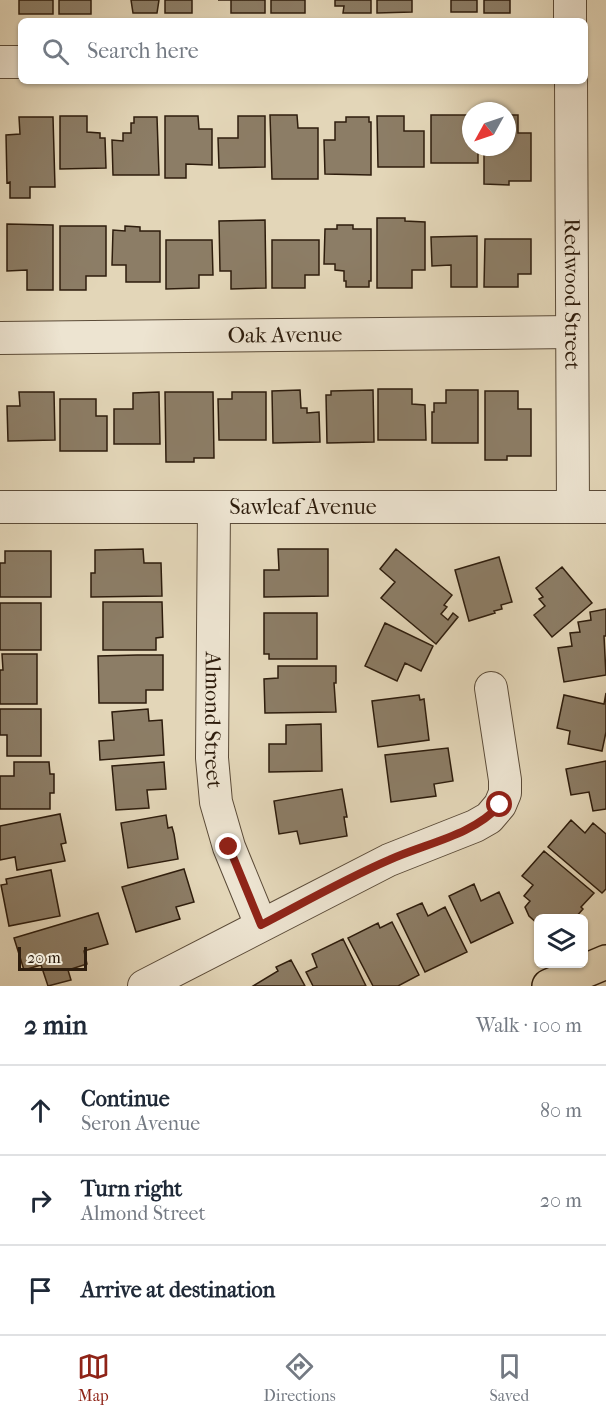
<!DOCTYPE html>
<html lang="en">
<head>
<meta charset="utf-8">
<style>
  body { margin:0; font-family:"IM FELL French Canon",serif; background:#f2f2f3; color:#1f2937 }
  .controls { position:absolute; right:18px; bottom:18px; display:grid; overflow:hidden; border-radius:9px; box-shadow:0 2px 4px #0004 }
  .controls button { width:54px; height:54px; display:grid; place-items:center; padding:0; border:0; border-bottom:2px solid #e0e1e3; background:#fff; color:#1f2937; font:30px sans-serif }
  .compass { position:absolute; left:462px; top:102px; width:54px; height:54px; border-radius:50%; background:#fff; box-shadow:0 2px 4px #0004; rotate:230deg }
  .scale { position:absolute; left:18px; bottom:15px; width:69px; box-sizing:border-box; padding-left:6px; border:3px solid #2e1d0d; border-top:0; font-size:16px; line-height:21px; white-space:nowrap; color:#2e1d0d; -webkit-text-stroke:4px #ede4d1; paint-order:stroke }
  .stop { position:absolute; width:18px; height:18px; margin:-14px; border:4px solid #8f2418; border-radius:50%; background:#fff }
  .stop.end { background:#8f2418; border-color:#fff; box-shadow:0 2px 6px #0008 }
  .list { margin:0; padding:0; list-style:none }
  h2 { display:flex; justify-content:space-between; align-items:center; height:78px; margin:0; padding:0 24px; font-size:26px }
  h2 small { font-size:20px; font-weight:400; color:#747a83 }
  .list li { display:grid; grid-template-columns:39px 1fr auto; gap:18px; align-items:center; box-sizing:border-box; height:90px; padding:0 24px; border-top:2px solid #e0e1e3 }
  .list b { display:block; font-size:22px; white-space:nowrap }
  .list p { margin:0; font-size:20px; white-space:nowrap; color:#747a83 }
  .list em { font-size:20px; font-style:normal; color:#747a83 }
  .icon { flex:none; width:33px; height:33px; fill:none; stroke:currentColor; stroke-width:2; stroke-linecap:round; stroke-linejoin:round }
  .map { position:relative; flex:none; width:606px; height:986px; overflow:hidden }
  .search { position:absolute; background:#fff; box-shadow:0 2px 4px #0004; left:18px; right:18px; top:18px; height:66px; display:flex; align-items:center; gap:15px; box-sizing:border-box; padding:0 21px; border-radius:9px; color:#747a83; font-size:22px }
  .sheet { height:348px; background:#fff }
  nav { display:flex; justify-content:space-around; align-items:center; box-sizing:border-box; height:84px; border-top:2px solid #e0e1e3; background:#fff; font-size:16px; color:#747a83 }
  nav a { display:grid; justify-items:center; gap:3px }
  nav .on { color:#8f2418 }
  .map>svg:first-child { display:block }
  .building { fill:#8c7d66; stroke:#2e1d0d; stroke-width:1.5 }
  .lines { fill:none; stroke-linecap:round; stroke-linejoin:round }
  .minor-casing { stroke:#5b4b38; stroke-width:34 }
  .major-casing { stroke:#2e1d0d; stroke-width:36 }
  .minor { stroke:#ede4d1; stroke-width:32 }
  .major { stroke:#e3d6b8; stroke-width:33 }
  .route { stroke:#8f2418; stroke-width:8 }
  .labels { text-anchor:middle; dominant-baseline:central; stroke-width:4.5; stroke-linejoin:round; paint-order:stroke }
  .street-label { font-size:22px; fill:#2e1d0d; stroke:#ede4d1 }
</style>
</head>
<body>
<div class="map">
<svg width="606" height="986" viewBox="0 0 606 986">
  <rect width="100%" height="100%" fill="#e3d6b8"/>
  <filter id="stains"><feTurbulence type="fractalNoise" baseFrequency=".00333" numOctaves="4"/><feColorMatrix values="0 0 0 0 .2 0 0 0 0 .09 0 0 0 0 .02 0 0 0 .5 -.17"/></filter>
  <radialGradient id="worn" r=".72"><stop offset=".6" stop-color="#630" stop-opacity="0"/><stop offset="1" stop-color="#630" stop-opacity=".3"/></radialGradient>
  <path class="building" d="M19,0h34v14h-34z
    M59,0h32v14h-32z
    M131,0h28l-2,13h-24z
    M165,0h27v13h-27z
    M218,0h47v13h-34v-13z
    M271,0h34v13h-34z
    M335,0h36v13h-28l1,-7h-9z
    M377,0h35v12l-35,1z
    M451,0h26v12h-26z
    M484,0h26v13h-26z
    M270,115h27l1,13h20v51h-46z
    M431,115h40v32h7v16h-47z
    M507,115h11v18h13v48h-22v4l-25,-1v-37h23z
    M60,116h27v16l13,1v5h5l1,30 -46,1z
    M165,116h33l1,13h13v36l-26,-1v14h-21z
    M238,116h27v51l-46,1 -1,-30h20z
    M377,116h27v15h20v36h-46z
    M19,117h34l2,70h-25v11h-20v-16l-3,1 -1,-48 14,-1z
    M134,117h23l2,58h-46l-1,-35 11,1v-8h8v-10h3z
    M346,117h23v5h2v53l-46,-1 -1,-34h11v-18h11z
    M377,218h28v3l20,1v48h-13v18h-35z
    M265,220l1,68 -35,1v-18h-11l-1,-50z
    M7,224l46,1v65h-26v-20l-20,1z
    M337,225h16v4h18v52h-2v6h-23v-6h-2v-10l-9,-1v-6h-11l1,-35h12z
    M60,226h46v50h-20v14h-26z
    M125,226l15,1v4h20v51h-34v-17h-14l1,-35 12,1z
    M477,236v51h-26v-22l-19,1 -1,-29z
    M485,239h46v35h-13v13h-34z
    M166,240h46l1,35h-14v13l-33,1z
    M272,240h47v35h-14v13h-33z
    M378,389h34v15l13,1 1,35h-48z
    M300,390l1,18h6v5l12,-1 1,30 -47,1 -1,-52z
    M373,390l1,52 -47,1 -1,-48h5v-4z
    M446,390h32v53h-46v-31h2v-9h12z
    M485,391h33v18h13v47h-24v4h-22z
    M19,392h35l1,48 -47,1 -1,-35h13z
    M159,392l1,52h-46v-35h19v-16z
    M165,392h48l1,66h-20v4h-28z
    M232,392h34v48h-47l-1,-41h14z
    M60,399h36v17h11v35h-47z
    M143,549l1,14h17l1,33 -71,1v-24h4v-23z
    M278,549h50v47l-64,1v-27h15z
    M396,549l56,46 -8,10 3,2 -6,7 7,6 5,-7 5,4 -22,27 -55,-46 14,-16 -15,-13z
    M5,551h46v46h-51v-34h5z
    M499,557l13,45 -11,3 1,4 -8,2 1,2 -26,8 -14,-51z
    M562,567l30,36 -40,34 -18,-22 11,-9 -6,-7 4,-2 -7,-9z
    M103,602h59l1,35 -7,1v12h-53z
    M0,603h41v47h-41z
    M606,609v27h-2l2,39 -42,7 -6,-34 14,-2 -2,-13 10,-1 -2,-10 13,-2 -1,-8z
    M264,613h53v46h-48v-5h-5z
    M385,623l48,23 -12,25 -16,-8 -8,18 -32,-15z
    M2,654h35v50h-37v-34h3z
    M137,655h26v35h-17v13h-47l-1,-47z
    M278,666h58v17h-2l2,29 -71,1 -1,-34 14,-1z
    M606,693v39l-4,19 -34,-7 2,-13 -13,-3 7,-33 40,9z
    M419,695l1,5 4,-1 5,41 -51,7 -6,-46z
    M0,709h41v47h-34v-21h-7z
    M148,709l1,12 13,-1 2,35 -64,5 -1,-19 15,-1 -2,-28z
    M321,724l1,47 -53,1v-28h17v-19z
    M448,748l5,33 -19,3 2,12 -45,6 -6,-47z
    M606,761v48l-13,2 -4,-19 -18,3 -5,-26z
    M14,762h35l1,12h4v19h-4v16h-50v-33h14z
    M164,762l2,27 -19,1 2,18 -33,2 -4,-44z
    M342,789l5,28h-3l3,19 -47,8 -3,-13 -18,3 -5,-33z
    M60,814l6,29 -5,1 4,17 -48,9 -2,-13 -15,3v-34z
    M166,815l2,13 4,-1 2,7 4,25 -50,9 -7,-45z
    M571,820l14,13 8,-10 13,11v55l-4,4 -54,-46z
    M544,851l50,42 -13,14 2,2 -8,9h-37v6l-9,-8 -4,-9 5,-6 -6,-5 9,-11 -11,-9z
    M184,869l10,33 -18,5 4,12 -44,13 -14,-45z
    M51,870l9,46 -51,10 -8,-41 6,-1 -1,-5z
    M474,884l7,17 18,-9 14,31 -42,20 -22,-47z
    M422,903l6,13 17,-9 22,45 -42,20 -28,-58z
    M98,913l10,31 -24,7 3,13 -19,6 3,10 -23,6 -7,-21 -17,5 -10,-32z
    M392,922l27,53 -21,11h-25l-25,-48 30,-15 2,5z
    M343,939l23,47h-53l-7,-14 11,-5 -5,-13z
    M291,960l14,26h-52l25,-15 -2,-4z"/>
  <g class="lines">
    <g class="minor-casing">
      <g id="minor">
        <path d="M570,0v21"/>
        <path d="M0,62h21"/>
        <path id="s1" d="M571,81l2,426"/>
        <path id="s2" d="M0,338l571,-6"/>
        <path id="s3" d="M0,507h606"/>
        <path id="s4" d="M214,507l-2,251 4,44 13,45 32,78"/>
        <path d="M144,986l245,-126 86,-34 14,-8 11,-13 5,-12v-13l-14,-92"/>
      </g>
    </g>
    <g class="major-casing">
      <path id="major" d="M549,986l57,-24"/>
    </g>
    <use href="#minor" class="minor"/>
    <use href="#major" class="major"/>
  </g>
  <g class="lines">
    <path class="route" d="M229,847l32,78c42,-22 84,-46 128,-65 37,-17 83,-24 111,-55"/>
  </g>
  <g class="labels">
    <g class="street-label">
      <text stroke="none"><textPath href="#s1" startOffset="213">Redwood Street</textPath></text>
      <text stroke="none"><textPath href="#s2" startOffset="285">Oak Avenue</textPath></text>
      <text stroke="none"><textPath href="#s3" startOffset="303">Sawleaf Avenue</textPath></text>
      <text stroke="none"><textPath href="#s4" startOffset="213">Almond Street</textPath></text>
    </g>
  </g>
  <rect width="100%" height="100%" filter="url(#stains)"/>
  <rect width="100%" height="100%" fill="url(#worn)"/>
</svg>
<div class="controls">
<button><svg class="icon" aria-label="layers" viewBox="0 0 24 24"><path d="M12 4l9 5-9 5-9-5zM3 14l9 5 9-5"/></svg></button>
</div>
<svg class="compass" viewBox="-18 -18 36 36"><path d="M0-13l5 13h-10z" fill="#e53935"/><path d="M0 13l5-13h-10z" fill="#747a83"/></svg>
<div class="scale">20 m</div>
<div class="stop" style="left:500px;top:805px"></div>
<div class="stop end" style="left:229px;top:847px"></div>
<div class="search"><svg class="icon" aria-label="search" viewBox="0 0 24 24"><circle cx="10" cy="10" r="6"/><path d="M15 15l6 6"/></svg>Search here</div>
</div>
<section class="sheet">
<h2>2 min<small>Walk · 100 m</small></h2>
<ul class="list">
<li><svg class="icon" aria-label="ahead" viewBox="0 0 24 24"><path d="M12 20V5M6 11l6-6 6 6"/></svg><div><b>Continue</b><p>Seron Avenue</p></div><em>80 m</em></li>
<li><svg class="icon" aria-label="right" viewBox="0 0 24 24"><path d="M7 20v-9h11M14 6l5 5-5 5"/></svg><div><b>Turn right</b><p>Almond Street</p></div><em>20 m</em></li>
<li><svg class="icon" aria-label="arrive" viewBox="0 0 24 24"><path d="M6 21V4h12l-3 4 3 4H6"/></svg><div><b>Arrive at destination</b></div></li>
</ul>
</section>
<nav>
<a class="on"><svg class="icon" aria-label="map" viewBox="0 0 24 24"><path d="M3 6l6-2 6 2 6-2v14l-6 2-6-2-6 2zM9 4v14M15 6v14"/></svg>Map</a>
<a><svg class="icon" aria-label="directions" viewBox="0 0 24 24"><path d="M12 3l9 9-9 9-9-9zM9 14v-3h6M13 9l2 2-2 2"/></svg>Directions</a>
<a><svg class="icon" aria-label="saved" viewBox="0 0 24 24"><path d="M7 4h10v16l-5-4-5 4z"/></svg>Saved</a>
</nav>
</body>
</html>
